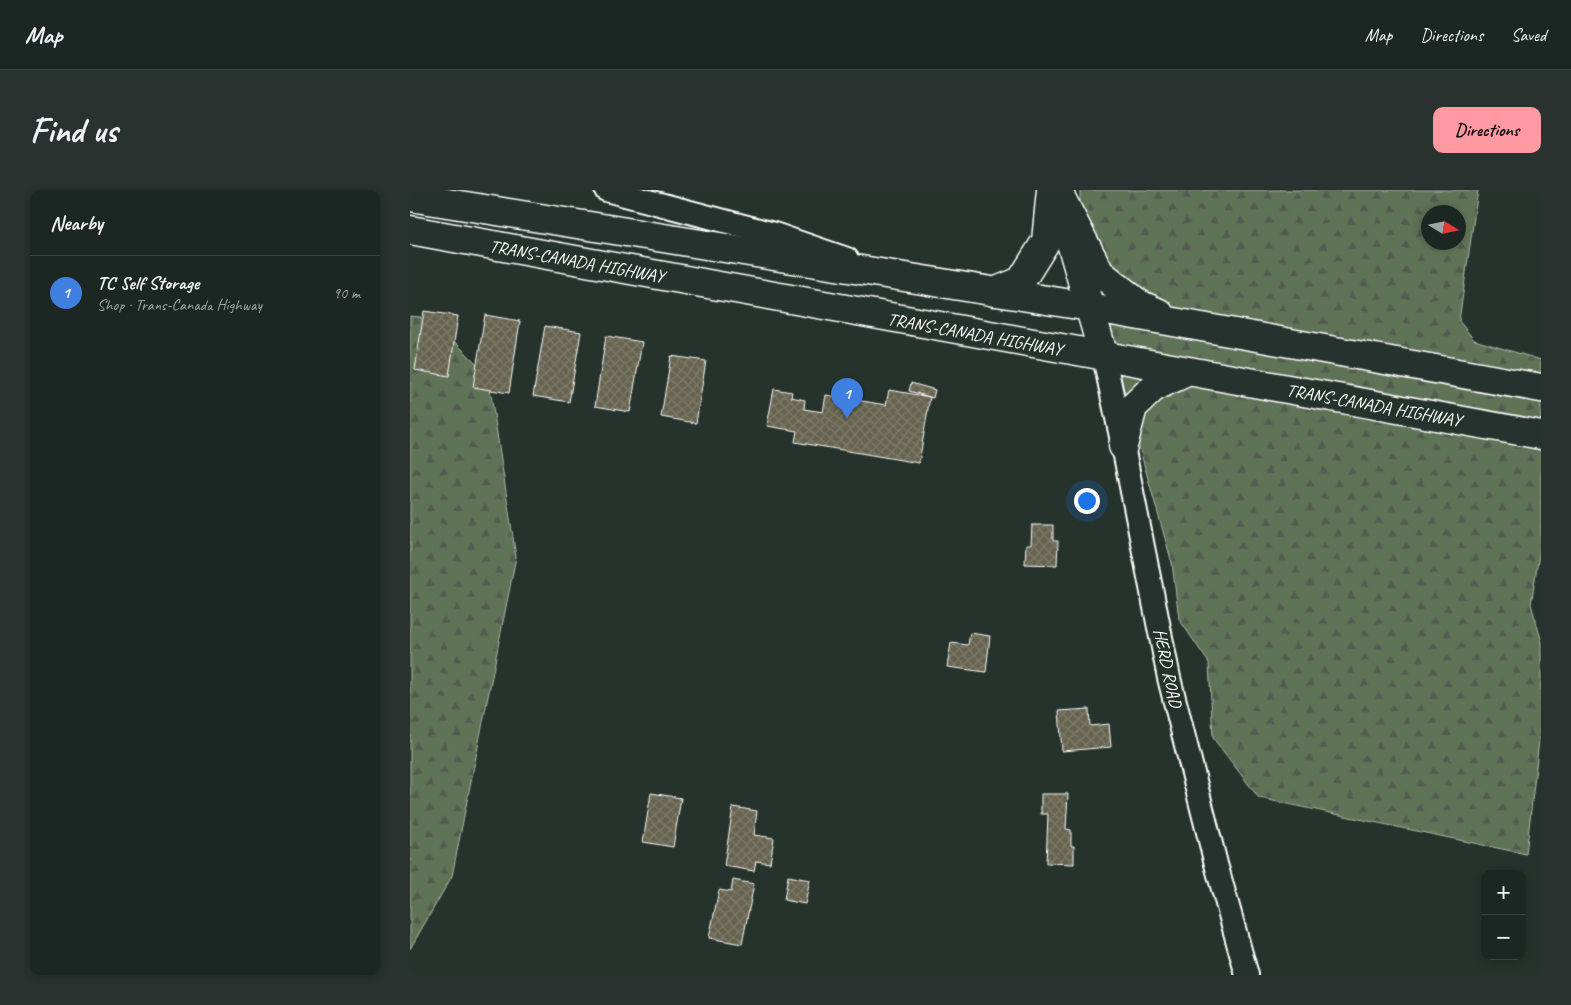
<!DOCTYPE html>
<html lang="en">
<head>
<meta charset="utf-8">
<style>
  body { margin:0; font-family:Caveat,sans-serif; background:#29322f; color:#f1f3f6 }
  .controls { position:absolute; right:15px; bottom:15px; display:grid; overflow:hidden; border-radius:10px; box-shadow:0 2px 8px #0003 }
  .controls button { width:45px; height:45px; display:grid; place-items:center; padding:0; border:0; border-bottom:1px solid #3a4340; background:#1c2622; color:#f1f3f6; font:25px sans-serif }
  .compass { position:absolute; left:1011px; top:15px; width:45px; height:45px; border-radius:50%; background:#1c2622; box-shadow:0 2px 8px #0003; rotate:100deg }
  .you { position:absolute; left:676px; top:310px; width:18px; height:18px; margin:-12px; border:4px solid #fff; border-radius:50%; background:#1a73e8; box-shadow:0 0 0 8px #1a73e833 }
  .badge { display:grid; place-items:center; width:32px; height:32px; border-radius:50%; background:#ff9aa2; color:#fff; font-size:16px; font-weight:700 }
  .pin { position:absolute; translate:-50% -41px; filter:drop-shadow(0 1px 2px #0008) }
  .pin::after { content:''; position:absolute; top:26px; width:18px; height:15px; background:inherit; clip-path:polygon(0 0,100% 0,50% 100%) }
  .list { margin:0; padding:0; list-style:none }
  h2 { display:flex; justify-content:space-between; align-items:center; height:65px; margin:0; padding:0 20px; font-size:21px }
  h2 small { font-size:16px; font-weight:400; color:#a0a5a5 }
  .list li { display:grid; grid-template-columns:32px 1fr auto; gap:15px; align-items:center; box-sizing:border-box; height:75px; padding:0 20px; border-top:1px solid #3a4340 }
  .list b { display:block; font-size:19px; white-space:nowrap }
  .list p { margin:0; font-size:16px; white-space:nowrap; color:#a0a5a5 }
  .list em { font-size:16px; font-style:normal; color:#a0a5a5 }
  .map { position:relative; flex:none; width:1131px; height:785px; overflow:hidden; border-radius:10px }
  header { display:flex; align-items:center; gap:30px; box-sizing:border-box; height:70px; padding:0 25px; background:#1c2622; border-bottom:1px solid #3a4340 }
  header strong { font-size:24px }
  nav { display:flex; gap:28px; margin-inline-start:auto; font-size:18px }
  .intro { display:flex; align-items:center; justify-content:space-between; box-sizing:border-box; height:120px; padding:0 30px }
  h1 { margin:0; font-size:35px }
  .button { padding:12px 22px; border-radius:10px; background:#ff9aa2; color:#111; font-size:18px; font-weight:700 }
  main { display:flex; gap:30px; padding:0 30px }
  aside { flex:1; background:#1c2622; border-radius:10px; box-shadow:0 2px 8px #0003 }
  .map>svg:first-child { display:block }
  .forest { fill:url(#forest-firs); stroke:#aeb9aa; fill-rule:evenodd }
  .building { fill:url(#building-cross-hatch); stroke:#fff }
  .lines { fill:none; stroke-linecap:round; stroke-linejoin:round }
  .minor-casing { stroke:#fff; stroke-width:26 }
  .major-casing { stroke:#fff; stroke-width:31 }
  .highway-casing { stroke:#fff; stroke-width:31 }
  .minor { stroke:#26332d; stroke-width:22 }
  .major { stroke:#26332d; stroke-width:28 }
  .highway { stroke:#26332d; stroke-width:28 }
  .labels { text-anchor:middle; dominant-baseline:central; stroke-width:5; stroke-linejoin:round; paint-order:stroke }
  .street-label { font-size:18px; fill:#fff; stroke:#26332d }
</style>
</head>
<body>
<header>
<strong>Map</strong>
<nav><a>Map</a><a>Directions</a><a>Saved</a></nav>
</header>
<div class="intro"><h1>Find us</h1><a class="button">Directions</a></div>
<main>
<aside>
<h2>Nearby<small></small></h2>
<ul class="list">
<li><span class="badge" style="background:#3f7fe0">1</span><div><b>TC Self Storage</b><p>Shop · Trans-Canada Highway</p></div><em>90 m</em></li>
</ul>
</aside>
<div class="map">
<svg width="1131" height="785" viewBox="0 0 1131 785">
  <defs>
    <pattern id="forest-firs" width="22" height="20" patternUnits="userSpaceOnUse" patternTransform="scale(1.25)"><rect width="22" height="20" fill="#5e7356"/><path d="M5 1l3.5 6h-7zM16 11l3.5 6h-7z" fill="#525a50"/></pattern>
    <pattern id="building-cross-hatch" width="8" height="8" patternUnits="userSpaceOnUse" patternTransform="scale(1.25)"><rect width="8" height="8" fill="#66634f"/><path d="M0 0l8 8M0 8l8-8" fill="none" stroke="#7d7a69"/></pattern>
  </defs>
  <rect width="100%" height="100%" fill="#26332d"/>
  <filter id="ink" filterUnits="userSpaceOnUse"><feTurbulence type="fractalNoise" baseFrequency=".02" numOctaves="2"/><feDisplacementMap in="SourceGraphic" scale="10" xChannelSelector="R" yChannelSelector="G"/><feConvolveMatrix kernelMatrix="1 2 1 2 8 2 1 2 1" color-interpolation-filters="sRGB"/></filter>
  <g filter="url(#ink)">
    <path class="forest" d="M670,0h398l-19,131 15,19 67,20v182l-10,62 10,35v84l-15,131 -267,-56 -46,-60 -4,-75 -30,-44 -7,-56 -92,-324zM1018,22h30v30h-30z
      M0,126l21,2 57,57 28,182 -64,319 -42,73z"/>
    <path class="building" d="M14,121l34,5 -9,60 -34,-6z
      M75,125l35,6 -11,72 -36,-6z
      M135,136l36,6 -12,70 -36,-6z
      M196,146l36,6 -12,70 -35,-6z
      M261,166l35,5 -10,62 -35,-6z
      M501,193l24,7 -2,8 -24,-7z
      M364,199l18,3 -1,5 14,3 -1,9 19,3 3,-17 60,10 3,-15 41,7 -11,66 -124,-21 2,-11 -30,-5z
      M622,335h21v16h5l-1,24 -32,-1 1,-19h5z
      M560,443l20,3 -4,36 -39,-5 4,-24 17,2z
      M679,519l1,17 19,-2 2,23 -49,4 -3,-40z
      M241,603l30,5 -8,49 -30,-5z
      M631,604h27l-2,35 5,1v16h3v18l-28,-1 2,-49h-7z
      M323,617l24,4 -3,24 20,3 -4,25 -14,-2 -2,10 -30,-5z
      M378,686l22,4 -5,24 -21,-4z
      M323,690l21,4 -12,60 -33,-6 10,-48 12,2z"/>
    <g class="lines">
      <g class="minor-casing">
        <path id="minor" d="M196,0l168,44 73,25
          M694,167l19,89 46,232 47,186 31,111"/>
      </g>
      <g class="major-casing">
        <path id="major" d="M653,25l41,142"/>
      </g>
      <g class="highway-casing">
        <path id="highway" d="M647,0l43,83 39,31 20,9
          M0,7l680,110 451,81
          M0,40l1131,205
          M584,102l27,-11 25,-40 5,-51
          M713,256l10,-39 21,-20 33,-15"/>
      </g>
      <use href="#minor" class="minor"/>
      <use href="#major" class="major"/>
      <use href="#highway" class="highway"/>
    </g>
  </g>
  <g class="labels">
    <g class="street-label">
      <text transform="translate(167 71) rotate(10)">TRANS-CANADA HIGHWAY</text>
      <text transform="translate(565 144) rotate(10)">TRANS-CANADA HIGHWAY</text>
      <text transform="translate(964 215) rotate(10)">TRANS-CANADA HIGHWAY</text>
      <text transform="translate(758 478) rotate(78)">HERD ROAD</text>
    </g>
  </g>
</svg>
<div class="controls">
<button>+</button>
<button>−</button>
</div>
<svg class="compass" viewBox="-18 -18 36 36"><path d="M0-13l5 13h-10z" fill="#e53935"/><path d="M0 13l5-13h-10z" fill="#a0a5a5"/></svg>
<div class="you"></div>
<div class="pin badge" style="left:437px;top:229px;background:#3f7fe0">1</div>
</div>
</main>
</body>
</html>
